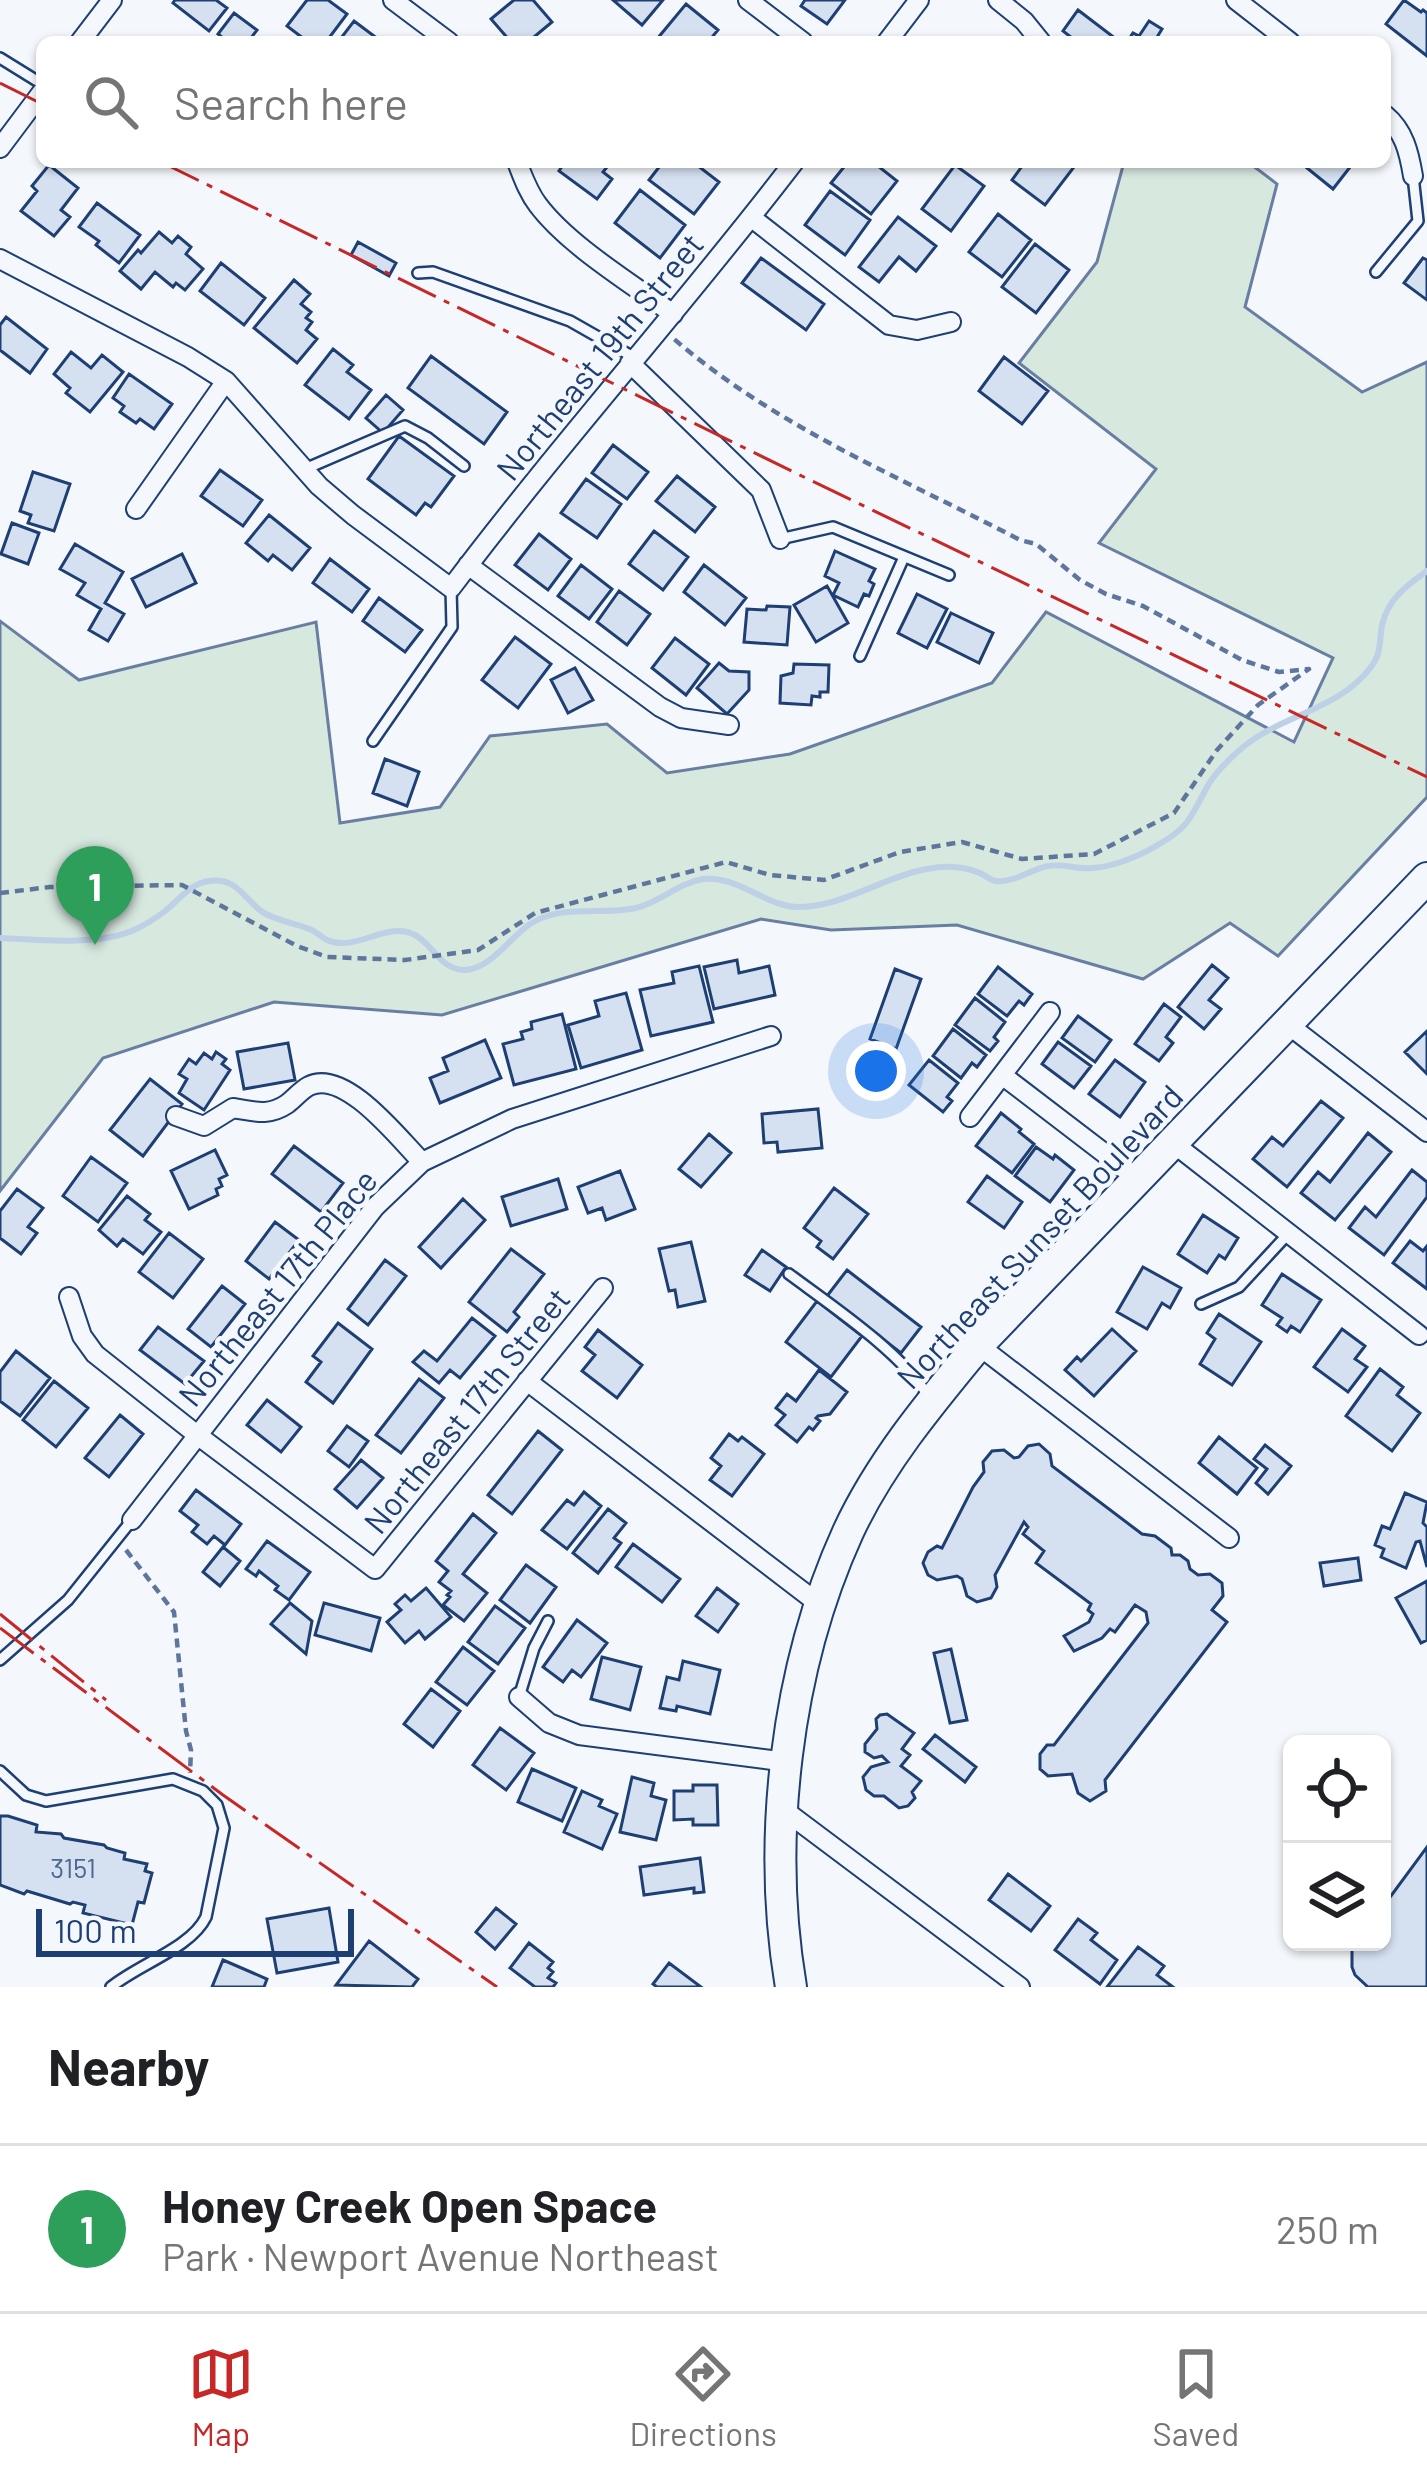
<!DOCTYPE html>
<html lang="en">
<head>
<meta charset="utf-8">
<style>
  body { margin:0; font-family:Barlow,sans-serif; background:#f6f6f6; color:#202124 }
  .controls { position:absolute; right:36px; bottom:36px; display:grid; overflow:hidden; border-radius:18px; box-shadow:0 3px 9px #0004 }
  .controls button { width:108px; height:108px; display:grid; place-items:center; padding:0; border:0; border-bottom:3px solid #e0e0e0; background:#fff; color:#202124; font:60px sans-serif }
  .scale { position:absolute; left:36px; bottom:30px; width:318px; box-sizing:border-box; padding-left:12px; border:6px solid #1d3f73; border-top:0; font-size:33px; line-height:42px; white-space:nowrap; color:#1d3f73; -webkit-text-stroke:9px #f4f7fb; paint-order:stroke }
  .you { position:absolute; left:876px; top:1071px; width:42px; height:42px; margin:-30px; border:9px solid #fff; border-radius:50%; background:#1a73e8; box-shadow:0 0 0 18px #1a73e833 }
  .badge { display:grid; place-items:center; width:78px; height:78px; border-radius:50%; background:#c62828; color:#fff; font-size:39px; font-weight:700 }
  .pin { position:absolute; translate:-50% -99px; filter:drop-shadow(0 3px 6px #0008) }
  .pin::after { content:''; position:absolute; top:63px; width:42px; height:36px; background:inherit; clip-path:polygon(0 0,100% 0,50% 100%) }
  .list { margin:0; padding:0; list-style:none }
  h2 { display:flex; justify-content:space-between; align-items:center; height:156px; margin:0; padding:0 48px; font-size:51px }
  h2 small { font-size:39px; font-weight:400; color:#757577 }
  .list li { display:grid; grid-template-columns:78px 1fr auto; gap:36px; align-items:center; box-sizing:border-box; height:168px; padding:0 48px; border-top:3px solid #e0e0e0 }
  .list b { display:block; font-size:45px; white-space:nowrap }
  .list p { margin:0; font-size:39px; white-space:nowrap; color:#757577 }
  .list em { font-size:39px; font-style:normal; color:#757577 }
  .icon { flex:none; width:66px; height:66px; fill:none; stroke:currentColor; stroke-width:2; stroke-linecap:round; stroke-linejoin:round }
  .map { position:relative; flex:none; width:1427px; height:1987px; overflow:hidden }
  .search { position:absolute; background:#fff; box-shadow:0 3px 9px #0004; left:36px; right:36px; top:36px; height:132px; display:flex; align-items:center; gap:30px; box-sizing:border-box; padding:0 42px; border-radius:18px; color:#757577; font-size:45px }
  .sheet { height:324px; background:#fff }
  nav { display:flex; justify-content:space-around; align-items:center; box-sizing:border-box; height:168px; border-top:3px solid #e0e0e0; background:#fff; font-size:33px; color:#757577 }
  nav a { display:grid; justify-items:center; gap:6px }
  nav .on { color:#c62828 }
  .map>svg:first-child { display:block }
  .green { fill:#d7e8df; stroke:#687fa3; stroke-width:3 }
  .lines { fill:none; stroke-linecap:round; stroke-linejoin:round }
  .stream { stroke:#bed0e5; stroke-width:6 }
  .building { fill:#d5e0f0; stroke:#1d3f73; stroke-width:3 }
  .lane-casing { stroke:#1d3f73; stroke-width:14 }
  .street-casing { stroke:#1d3f73; stroke-width:22 }
  .primary-casing { stroke:#1d3f73; stroke-width:34 }
  .path { stroke:#5e769c; stroke-width:4.5; stroke-dasharray:9 6; stroke-linecap:butt }
  .lane { stroke:#f4f7fb; stroke-width:9 }
  .street { stroke:#f4f7fb; stroke-width:18 }
  .primary { stroke:#f4f7fb; stroke-width:30 }
  .power { stroke:#c62828; stroke-width:3; stroke-dasharray:42 9 6 9; stroke-linecap:butt }
  .labels { text-anchor:middle; dominant-baseline:central; stroke-width:9; stroke-linejoin:round; paint-order:stroke }
  .number-label { font-size:27px; fill:#4b6792 }
  .street-label { font-size:33px; fill:#1d3f73; stroke:#f4f7fb }
</style>
</head>
<body>
<div class="map">
<svg width="1427" height="1987" viewBox="0 0 1427 1987">
  <rect width="100%" height="100%" fill="#f4f7fb"/>
  <path class="green" d="M1124,162h124l29,22 -32,123 117,85 65,-30v435l-149,159 -48,-33 -87,56 -186,-54 -126,5 -70,-11 -319,96 -168,-13 -171,56 -103,133v-570l79,59 237,-58 24,201 100,-16 50,-71 117,-12 60,49 123,-19 202,-71 54,-71 248,130 39,-84 -234,-115 57,-74 -137,-106 78,-101z"/>
  <g class="lines">
    <path class="stream" d="M0,938c39,2 98,8 134,-8 11,-5 22,-12 31,-19 14,-11 26,-28 44,-30 27,-4 34,16 52,30 14,10 35,12 51,19 5,3 10,7 15,10 29,13 60,-20 88,-5 19,10 25,35 50,35 26,-1 45,-33 65,-46 33,-21 71,-8 106,-16 24,-6 43,-25 67,-29 34,-4 62,27 94,28 47,0 85,-30 130,-38 19,-4 36,-3 53,4 4,2 12,8 16,8 18,2 35,-12 52,-15 15,-3 30,4 45,2 21,-1 51,-14 68,-25 29,-17 30,-27 45,-54 8,-16 22,-29 36,-41 39,-33 97,-38 129,-81 11,-14 8,-26 11,-42 6,-26 25,-40 45,-54"/>
  </g>
  <path class="building" d="M175,0h41l11,8 -18,23 -36,-28z
    M307,0h21l19,14 -21,28h-18l-21,-16z
    M514,0h19l19,22 -24,20h-17l-20,-23z
    M613,0h50l-21,25z
    M805,0h40l-18,24 -26,-18z
    M1404,0l17,12 2,-2 4,3v43l-41,-32z
    M686,4l32,26 -10,12h-48l-3,-3z
    M1078,10l42,32h-43l-14,-11z
    M234,13l23,17 -9,12h-20l-10,-8z
    M354,21l28,21h-44z
    M1149,21l13,8 -8,13h-27l6,-9 6,3z
    M565,162h46l-8,10 9,7 -15,20 -38,-28z
    M663,162h30l26,20 -25,32 -45,-34z
    M848,162h25l24,19 -26,33 -40,-31z
    M1025,162h43l6,5 -29,38 -33,-25z
    M1312,162h42l-21,27 -26,-21z
    M49,165l29,23 -17,22 9,7 -16,19 -33,-25 16,-20 -5,-5z
    M955,165l29,21 -33,45 -29,-22z
    M640,190l45,35 -25,33 -45,-35z
    M830,191l40,29 -25,35 -40,-30z
    M97,203l43,32 -21,28 -23,-18 3,-4 -20,-14z
    M998,214l33,26 -29,37 -33,-25z
    M898,217l38,29 -20,25 -17,-14 -20,25 -20,-15z
    M159,232l13,11 6,-7 13,11 -5,7 17,15 -18,21 -9,-7 -3,4 -18,-15 -14,17 -21,-18 18,-21 3,3z
    M358,242l38,21 -7,13 -38,-21z
    M1035,244l34,26 -33,43 -34,-26z
    M761,258l63,46 -18,26 -64,-47z
    M1423,258l4,2v40l-23,-17z
    M221,263l44,35 -21,27 -44,-34z
    M294,280l16,14 -9,10 10,8 -5,6 6,4 -6,8 11,9 -20,24 -43,-35z
    M6,317l41,32 -17,24 -30,-23v-25z
    M333,349l20,16 -6,7 24,18 -22,29 -44,-34z
    M71,352l20,16 11,-13 21,17 -33,40 -24,-19 4,-5 -16,-14z
    M431,356l76,56 -23,32 -76,-56z
    M1004,357l44,34 -26,33 -43,-33z
    M129,374l43,30 -18,25 -14,-10 -4,4 -16,-11 4,-6 -11,-8z
    M386,395l17,15 -20,23 -17,-15z
    M399,436l55,40 -23,31 -6,-4 -9,12 -48,-36z
    M613,445l35,27 -21,27 -35,-26z
    M220,470l42,30 -19,26 -42,-30z
    M33,472l37,12 -16,47 -26,-8 3,-8 -11,-4z
    M677,476l38,31 -20,25 -39,-31z
    M586,479l35,25 -24,34 -36,-25z
    M269,515l41,33 -18,22 -19,-15 -5,6 -22,-18z
    M12,523l27,10 -11,31 -27,-10z
    M654,531l34,26 -25,33 -34,-26z
    M539,534l32,25 -23,31 -33,-25z
    M75,544l48,28 -18,31 19,11 -16,27 -19,-11 12,-21 -24,-14 8,-12 -25,-14z
    M835,551l40,18 -6,12 5,3 -5,12 -5,-2 -6,13 -25,-12 6,-12 -14,-7z
    M182,554l14,29 -50,24 -14,-28z
    M330,559l39,30 -17,23 -39,-29z
    M581,565l31,24 -23,30 -31,-23z
    M704,565l42,33 -21,27 -41,-33z
    M827,586l21,37 -32,19 -22,-37z
    M619,591l31,23 -23,31 -30,-23z
    M917,594l30,15 -20,39 -29,-15z
    M379,598l43,32 -17,22 -42,-31z
    M767,606l23,1 -3,38 -43,-3 3,-33 19,1z
    M951,613l42,20 -14,30 -42,-21z
    M515,637l36,27 -33,44 -36,-28z
    M675,638l34,26 -23,31 -34,-27z
    M719,663l10,8 20,1v18l-22,24 -30,-26z
    M794,664l35,1 -1,27h-8v5l-8,-1 -1,9 -31,-2 1,-27 12,-3z
    M575,668l18,32 -25,13 -17,-33z
    M385,759l34,13 -12,34 -34,-13z
    M737,960l2,13 30,-7 6,29 -61,14 -10,-42z
    M1212,965l16,13 -19,22 12,9 -17,20 -26,-22z
    M699,966l14,56 -62,14 -11,-46 34,-7 -2,-11z
    M998,967l34,27 -8,11 -5,-4 -12,15 -29,-22z
    M895,969l26,10 -25,70 -26,-10z
    M626,993l16,57 -61,18 -13,-43 31,-9 -4,-15z
    M975,998l30,24 -11,15 4,4 -8,10 -35,-26z
    M1164,1004l17,13 -15,20 7,6 -14,18 -24,-17z
    M562,1014l14,55 -62,16 -11,-41 20,-5 -2,-7 11,-3 -1,-7z
    M1078,1016l33,24 -16,22 -33,-24z
    M953,1029l33,26 -9,12 -5,-4 -11,15 -28,-22z
    M1427,1031v43l-22,-22z
    M485,1040l16,38 -61,25 -10,-25 18,-7 -5,-13z
    M1058,1042l33,24 -17,22 -32,-24z
    M288,1043l7,37 -51,9 -7,-37z
    M216,1052l10,7 -4,5 8,6 -26,40 -25,-17 8,-14 -8,-5 10,-15 7,5 8,-11 8,6z
    M929,1060l29,23 -11,14 5,4 -9,11 -34,-27z
    M1115,1060l30,22 -25,35 -31,-23z
    M150,1079l32,25 -39,52 -33,-26z
    M1321,1101l22,17 -56,69 -34,-28 19,-22 11,9z
    M818,1109l4,39 -44,4 -1,-10 -13,1 -2,-29z
    M1001,1113l20,16 -2,3 15,12 -22,29 -36,-27z
    M1368,1133l23,19 -56,68 -34,-27 17,-21 12,10z
    M709,1134l22,19 -30,34 -22,-18z
    M294,1146l49,37 -22,29 -49,-38z
    M1036,1147l17,12 2,-4 19,15 -24,32 -35,-26z
    M215,1150l12,25 -8,4 3,7 -6,3 2,6 -29,14 -18,-38z
    M91,1157l36,26 -29,39 -35,-26z
    M1412,1170l15,12v15l-43,58 -35,-27 16,-21 11,10z
    M620,1171l15,38 -29,11 -4,-12 -14,5 -10,-26z
    M987,1176l35,26 -18,26 -36,-26z
    M558,1179l9,30 -56,17 -9,-29z
    M834,1188l34,26 -35,45 -16,-12 4,-6 -17,-13z
    M17,1189l26,19 -15,19 9,6 -16,21 -21,-16v-27z
    M127,1196l23,18 -5,6 16,12 -18,22 -20,-15 -6,7 -18,-16z
    M463,1199l22,21 -44,48 -22,-21z
    M1203,1215l35,23 -13,21 -6,-4 -12,18 -29,-19z
    M275,1222l24,18 -30,39 -23,-18z
    M169,1233l34,26 -30,39 -34,-26z
    M1410,1241l13,10 4,-5v43l-34,-26z
    M691,1242l14,59 -27,6 -3,-17 -6,1 -10,-42z
    M511,1249l33,25 -30,38 5,5 -12,15 -38,-30z
    M762,1250l24,17 -16,24 -25,-16z
    M385,1260l21,16 -38,49 -20,-16z
    M1143,1267l38,21 -11,20 -8,-5 -15,26 -30,-17z
    M847,1270l74,57 -20,26 -74,-57z
    M1282,1274l39,26 -21,32 -9,-6 -4,6 -10,-7 5,-7 -20,-13z
    M222,1286l23,18 -34,43 -23,-18z
    M817,1301l45,35 -31,41 -45,-35z
    M1219,1314l42,28 -29,43 -32,-21 15,-25 -8,-6z
    M472,1318l23,18 -35,42 -10,-8 -11,13 -26,-21 11,-11 13,10z
    M338,1323l34,26 -39,54 -27,-21 15,-20 -8,-6z
    M158,1327l46,34 -19,23 -45,-34z
    M1112,1329l24,22 -42,45 -29,-26 12,-13 4,4z
    M1342,1329l23,17 -10,13 12,8 -19,25 -34,-25z
    M598,1330l44,35 -25,33 -35,-27 13,-16 -10,-8z
    M16,1351l34,27 -30,38 -20,-15v-29z
    M1380,1369l23,18 -6,8 23,18 -28,38 -46,-35z
    M819,1370l28,22 -17,22 -12,2 -2,2 4,3 -7,9 -4,-3 -12,15 -21,-17 9,-10 -9,-7 11,-14 9,7z
    M419,1379l25,19 -43,55 -25,-18z
    M54,1381l34,27 -32,39 -33,-27z
    M267,1400l34,27 -20,25 -34,-27z
    M120,1415l23,19 -34,43 -24,-19z
    M347,1426l21,15 -19,26 -21,-16z
    M538,1431l24,19 -50,64 -24,-19z
    M729,1434l9,7 4,-4 22,17 -32,42 -22,-16 11,-14 -10,-8z
    M1219,1437l38,31 -20,26 -38,-31z
    M1039,1444l11,10 2,12 90,68 13,2 16,12 1,7h8l8,6 2,8 8,6 12,-1 12,9 1,13 -11,14 15,12 -122,158 1,11 -16,10 -12,-8 -6,-19 -24,2 -8,-7v-15l7,-9h7l94,-122 -2,-11 -11,-7 -20,27 -5,-3 -8,9 -28,13 -10,-15 25,-14 4,-8 -5,-4 3,-6 -55,-41 8,-12 -21,-17 5,-7 -4,-5 -29,53 2,12 -6,11 -14,4 -10,-6 -5,-17 -5,-3 -20,4 -9,-5 -5,-12 5,-11 9,-6 5,2 31,-61 11,-15 -1,-10 9,-11 12,-1 10,8 5,-1 9,-11z
    M1265,1445l26,21 -23,28 -12,-11 11,-14 -13,-10z
    M361,1460l22,18 -26,30 -22,-19z
    M196,1490l45,34 -16,21 -11,-9 -7,8 -15,-12 6,-7 -18,-14z
    M584,1492l17,14 -34,43 -25,-19 25,-30 7,5z
    M1405,1493l22,9 -4,21 4,4v40l-7,-26 -4,1 -10,26 -25,-11 3,-8 -9,-4 7,-19 8,3z
    M608,1509l18,14 -12,15 7,5 -23,30 -25,-20z
    M473,1514l23,19 -33,41 24,19 -23,28 -21,-16 7,-8 -3,-2 4,-4 -12,-9 9,-11 -12,-10z
    M267,1541l43,31 -21,28 -14,-10 3,-4 -19,-15 -3,5 -10,-7z
    M633,1544l47,35 -18,23 -46,-35z
    M223,1547l17,14 -20,25 -17,-14z
    M1358,1558l3,22 -37,6 -4,-23z
    M526,1565l30,22 -26,36 -30,-23z
    M1427,1581v59l-6,3 -25,-45z
    M426,1588l25,29 -26,22 -6,-8 -14,12 -18,-21 14,-12 -6,-6 10,-9 6,6z
    M717,1588l21,16 -20,28 -22,-16z
    M290,1603l22,18 -6,33 -35,-30z
    M324,1603l56,15 -9,33 -56,-16z
    M495,1606l30,22 -27,36 -30,-22z
    M577,1620l30,23 -26,34 -9,-7 -9,12 -20,-15z
    M463,1647l31,24 -27,34 -31,-23z
    M951,1649l16,71 -17,3 -16,-70z
    M602,1657l39,10 -11,43 -39,-11z
    M683,1661l37,9 -10,44 -33,-8 -1,5 -16,-3 7,-31 12,3z
    M431,1689l29,22 -27,36 -29,-23z
    M887,1714l27,19 -12,16 8,6 -9,11 20,15 -9,11 3,6 -7,8 -9,2 -15,-12h-10l-8,-6 -3,-13 8,-10 17,-5 -6,-6 -8,2 -9,-6v-8l12,-15 -1,-10 4,-4z
    M500,1728l34,25 -28,37 -33,-25z
    M935,1735l41,32 -11,15 -42,-33z
    M532,1769l44,19 -14,33 -44,-19z
    M632,1777l22,6 -3,13 15,4 -10,40 -36,-8z
    M693,1785h24l1,40h-25v-6l-19,1v-29h19z
    M582,1791l20,9 -3,6 18,8 -15,35 -38,-17z
    M0,1816h8l29,9 -1,7 25,2 3,4 40,7 3,3 18,5 -1,6 23,5 -2,7 7,2 -8,30 -6,-1 -6,23 -49,-12 2,-8 -12,-3 -3,2 -43,-13 -3,3 -24,-9z
    M1427,1847v140h-59l-13,-12 -3,-8v-19l5,-6h25v-34z
    M700,1858l4,34 -10,1v-5l-50,7 -4,-28z
    M1008,1874l42,32 -19,25 -42,-31z
    M329,1908l9,54 -61,11 -10,-54z
    M496,1908l20,16 -21,25 -19,-17z
    M1078,1919l19,14 -6,7 26,20 -17,24 -45,-34z
    M369,1941l49,38 -6,8 -76,-2z
    M529,1943l24,19 -5,6 5,4 -5,6 8,5 -3,4h-18l-25,-19z
    M1138,1947l26,19 -7,9 16,12h-66z
    M223,1960l44,19 -3,8h-52z
    M669,1963l32,24h-44l-4,-3z"/>
  <g class="lines">
    <g class="lane-casing">
      <path id="lane" d="M0,58l42,26
        M1376,272l42,-51 -5,-45
        M418,273l15,-1 137,49 65,37
        M305,469l100,-43 23,12 36,28
        M780,539l53,-12 116,48
        M860,656l44,-99
        M373,741l79,-114 -1,-39
        M789,1274c43,32 112,78 140,123
        M1201,1304l38,-17 49,-53
        M0,1660l68,-60 64,-80
        M519,1697l15,-49 14,-27
        M0,1771l26,24 20,6 127,-22 30,12 14,14 7,23 -18,89c-15,31 -67,47 -95,70"/>
    </g>
    <g class="street-casing">
      <path id="street" d="M393,0l56,42
        M748,0l55,42
        M998,0l26,21 17,21
        M1236,0l54,42
        M80,42l32,-42
        M887,42l32,-42
        M1385,115c19,16 24,37 28,61
        M0,148l42,-56
        M517,162c6,15 11,30 21,43 31,41 93,78 135,109
        M752,218l137,107 28,5 34,-8
        M0,259l188,98 38,24 93,105 34,29 98,73c110,-146 232,-281 343,-426
        M630,363l131,127 19,49
        M136,509l90,-128
        M468,565l192,142 21,11 48,7
        M1286,1023l141,109
        M1002,1075l136,104
        M176,1116l28,10 29,-18c20,3 35,9 54,-4 8,-6 14,-14 22,-18 36,-18 91,54 113,76
        M970,1117l80,-105
        M1173,1143l246,192
        M69,1297l13,39 13,18 101,80 179,135 228,-281
        M978,1345l251,193
        M527,1381l292,223
        M132,1520l243,-313 47,-45 90,-43 259,-83
        M519,1697l30,26 30,12 208,27
        M780,1807l240,180"/>
    </g>
    <g class="primary-casing">
      <path id="primary" d="M791,1987c-25,-147 -5,-319 57,-455 32,-69 82,-129 130,-187l449,-467"/>
    </g>
    <path class="path" d="M0,893l50,-6 132,-2 115,61 30,11 78,3 73,-10 57,-37 191,-51 44,13 54,5 76,-28 62,-10 60,17 72,-5 80,-41 43,-63 41,-45 51,-36 -30,3 -37,-12 -99,-54 -37,-12 -26,-14 -44,-36 -16,-4c-120,-63 -242,-112 -346,-201
      M126,1550l48,62 12,119 5,19 -1,23"/>
    <use href="#lane" class="lane"/>
    <use href="#street" class="street"/>
    <use href="#primary" class="primary"/>
    <path class="power" d="M0,83l42,21
      M161,162l651,319 615,296
      M0,1614l106,86
      M0,1628l223,167 274,192"/>
  </g>
  <g class="labels">
    <g class="number-label">
      <text x="73" y="1867">3151</text>
    </g>
    <g class="street-label">
      <text transform="translate(599 356) rotate(-51)">Northeast 19th Street</text>
      <text transform="translate(1039 1236) rotate(-47)">Northeast Sunset Boulevard</text>
      <text transform="translate(277 1287) rotate(-51)">Northeast 17th Place</text>
      <text transform="translate(466 1410) rotate(-51)">Northeast 17th Street</text>
    </g>
  </g>
</svg>
<div class="controls">
<button><svg class="icon" aria-label="locate" viewBox="0 0 24 24"><circle cx="12" cy="12" r="6"/><path d="M12 2v4M12 18v4M2 12h4M18 12h4"/></svg></button>
<button><svg class="icon" aria-label="layers" viewBox="0 0 24 24"><path d="M12 4l9 5-9 5-9-5zM3 14l9 5 9-5"/></svg></button>
</div>
<div class="scale">100 m</div>
<div class="you"></div>
<div class="pin badge" style="left:95px;top:945px;background:#2e9e5b">1</div>
<div class="search"><svg class="icon" aria-label="search" viewBox="0 0 24 24"><circle cx="10" cy="10" r="6"/><path d="M15 15l6 6"/></svg>Search here</div>
</div>
<section class="sheet">
<h2>Nearby<small></small></h2>
<ul class="list">
<li><span class="badge" style="background:#2e9e5b">1</span><div><b>Honey Creek Open Space</b><p>Park · Newport Avenue Northeast</p></div><em>250 m</em></li>
</ul>
</section>
<nav>
<a class="on"><svg class="icon" aria-label="map" viewBox="0 0 24 24"><path d="M3 6l6-2 6 2 6-2v14l-6 2-6-2-6 2zM9 4v14M15 6v14"/></svg>Map</a>
<a><svg class="icon" aria-label="directions" viewBox="0 0 24 24"><path d="M12 3l9 9-9 9-9-9zM9 14v-3h6M13 9l2 2-2 2"/></svg>Directions</a>
<a><svg class="icon" aria-label="saved" viewBox="0 0 24 24"><path d="M7 4h10v16l-5-4-5 4z"/></svg>Saved</a>
</nav>
</body>
</html>
